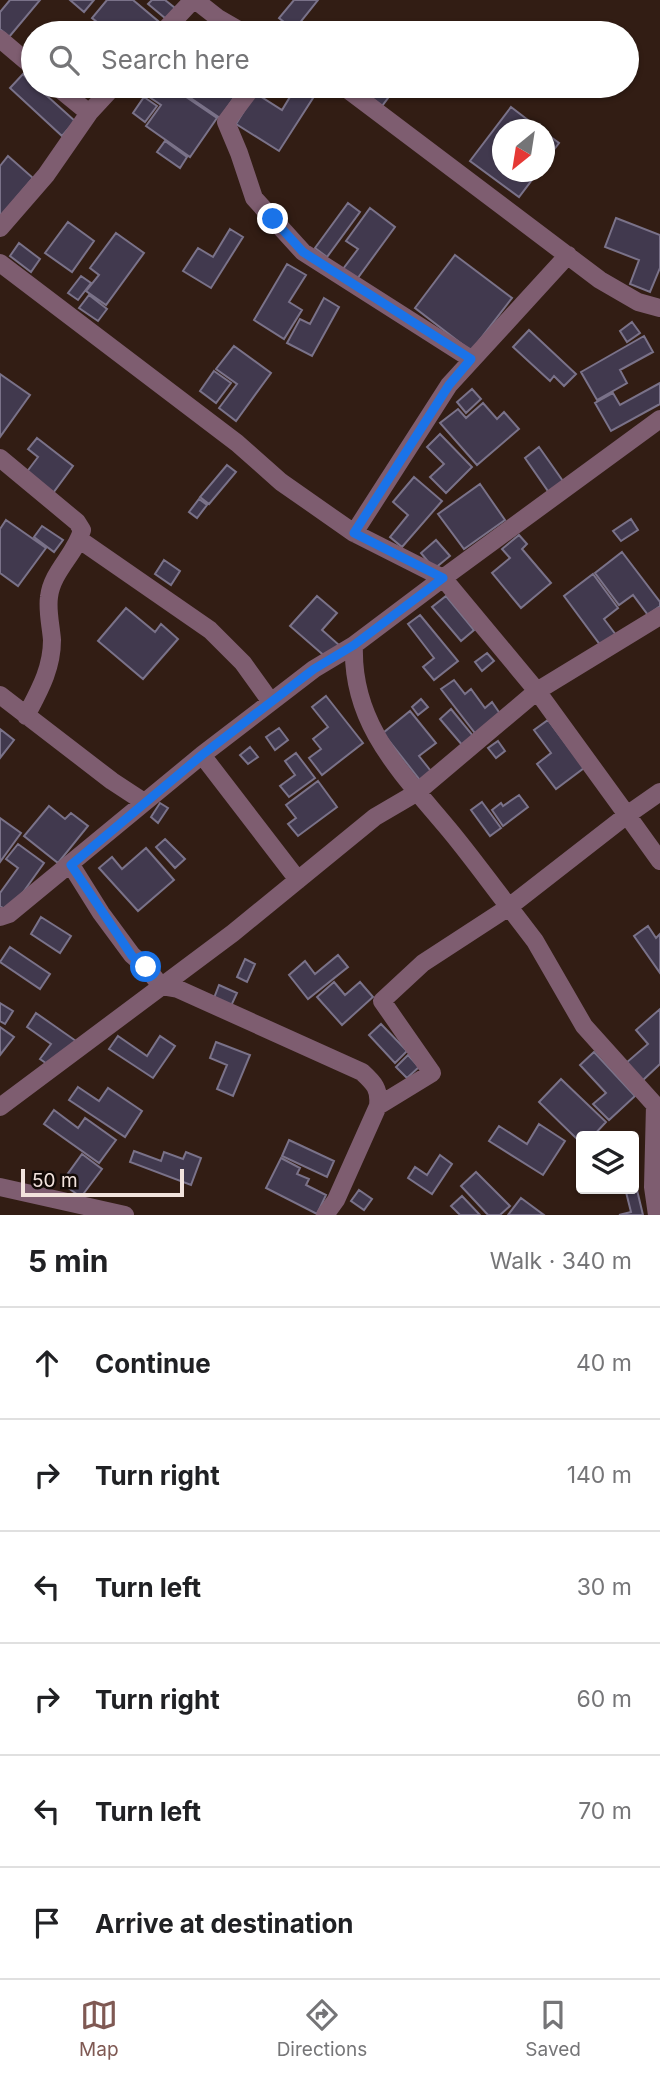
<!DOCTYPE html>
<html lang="en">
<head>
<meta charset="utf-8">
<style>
  body { margin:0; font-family:Inter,sans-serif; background:#f6f6f6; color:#202124 }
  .controls { position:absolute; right:21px; bottom:21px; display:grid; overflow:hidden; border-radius:7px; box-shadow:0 2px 5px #0004 }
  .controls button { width:63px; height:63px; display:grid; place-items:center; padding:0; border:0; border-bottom:2px solid #e0e0e0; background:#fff; color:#202124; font:35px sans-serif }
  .compass { position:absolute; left:492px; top:119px; width:63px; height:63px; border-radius:50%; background:#fff; box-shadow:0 2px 5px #0004; rotate:210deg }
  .scale { position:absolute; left:21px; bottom:18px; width:163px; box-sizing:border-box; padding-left:7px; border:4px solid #f2e3dd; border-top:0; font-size:19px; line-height:24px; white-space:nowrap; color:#f2e3dd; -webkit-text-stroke:5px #130a06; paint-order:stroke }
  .stop { position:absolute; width:21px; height:21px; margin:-16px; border:5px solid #1a73e8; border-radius:50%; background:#fff }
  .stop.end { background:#1a73e8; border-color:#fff; box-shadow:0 2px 7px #0008 }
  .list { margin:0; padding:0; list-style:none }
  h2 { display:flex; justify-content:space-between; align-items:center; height:91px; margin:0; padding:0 28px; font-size:30px }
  h2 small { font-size:23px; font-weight:400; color:#757577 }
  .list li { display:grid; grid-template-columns:46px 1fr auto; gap:21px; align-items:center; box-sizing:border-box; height:112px; padding:0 28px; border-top:2px solid #e0e0e0 }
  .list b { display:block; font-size:26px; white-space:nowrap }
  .list em { font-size:23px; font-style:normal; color:#757577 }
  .icon { flex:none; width:38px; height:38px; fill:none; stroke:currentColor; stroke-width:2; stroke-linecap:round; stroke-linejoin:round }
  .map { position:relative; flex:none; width:660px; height:1215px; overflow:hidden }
  .search { position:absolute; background:#fff; box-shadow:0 2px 5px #0004; left:21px; right:21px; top:21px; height:77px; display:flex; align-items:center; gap:18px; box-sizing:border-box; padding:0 24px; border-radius:38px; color:#757577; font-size:26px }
  .sheet { height:763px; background:#fff }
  nav { display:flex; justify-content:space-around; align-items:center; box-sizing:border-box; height:98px; border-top:2px solid #e0e0e0; background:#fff; font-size:19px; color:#757577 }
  nav a { display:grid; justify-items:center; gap:4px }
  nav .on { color:#7f5953 }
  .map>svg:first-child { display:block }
  .building { fill:#41394e; stroke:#7a7289; stroke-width:2 }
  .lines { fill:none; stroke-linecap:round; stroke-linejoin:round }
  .minor { stroke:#7e5d70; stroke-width:18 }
  .route { stroke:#1a73e8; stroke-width:9 }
</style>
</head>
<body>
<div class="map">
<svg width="660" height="1215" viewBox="0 0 660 1215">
  <rect width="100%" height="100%" fill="#321d14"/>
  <path class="building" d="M10,0h30l-31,37 -9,-8v-17z
    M70,0h24l-10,12z
    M107,0h26l25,21 -10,12h-37l-19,-15z
    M152,0h13l15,12 -9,11 -23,-19z
    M294,0h24l-24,30 -15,-12z
    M403,23l14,10h-21z
    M23,74l10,12h3l39,35 -13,15 -52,-48z
    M147,86h23l47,32 -27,39 -44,-31 15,-21 -19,-13z
    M173,86h69l-22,32z
    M372,86h25l-15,20 -16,-12z
    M296,87l17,11 -34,53 -43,-27 19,-31 27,17z
    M144,97l13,9 -12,16 -12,-9z
    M511,107l30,23h-38v42h35l-19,25 -49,-36z
    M544,132l15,11 -15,20z
    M165,141l22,16 -7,11 -23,-16z
    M8,156l25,22 -33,39v-51z
    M348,203l12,9 -33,45 -12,-9z
    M370,208l25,19 -38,52 -14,-10 15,-20 -12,-8z
    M616,218l44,17v33l-10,24 -20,-8 9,-24 -34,-13z
    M68,222l26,19 -22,31 -27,-19z
    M230,229l13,8 -32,51 -28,-17 15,-23 15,9z
    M116,233l28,20 -38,52 -20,-14 13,-16 -9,-7z
    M19,243l21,16 -9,13 -21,-16z
    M455,255l57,43 -41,53 -56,-43z
    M287,264l19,11 -17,27 13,8 -18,29 -30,-19z
    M81,276l10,7 -13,17 -10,-7z
    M89,295l18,14 -9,12 -19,-13z
    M324,298l15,9 -27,49 -25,-13 13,-24 10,5z
    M632,322l8,11 -13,9 -7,-11z
    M529,330l47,44 -12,12 -10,-10 -4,5 -37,-34z
    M644,336l9,16 -33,18 7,13 -30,17 -16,-28z
    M234,346l37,27 -35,48 -17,-13 18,-24 -21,-15z
    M214,371l17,12 -15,20 -16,-12z
    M0,374l30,21 -30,42z
    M660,383v21l-49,27 -16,-28 18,-10 7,12z
    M472,389l9,10 -15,14 -9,-11z
    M483,403l14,16 7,-7 15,17 -42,36 -37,-42 18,-14 8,9z
    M440,434l32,33 -26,26 -16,-16 14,-13 -17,-17z
    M37,438l36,28 -20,27 -27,-20 12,-16 -10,-8z
    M539,447l26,37 -15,10 -25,-36z
    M227,465l9,7 -27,32 -9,-7z
    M414,477l28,24 -40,46 -12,-10 18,-22 -15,-13z
    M480,484l25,36 -41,29 -26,-35z
    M199,499l8,6 -10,13 -8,-6z
    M631,519l7,11 -17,11 -8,-10z
    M6,520l40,28 -28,38 -18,-13v-44z
    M42,526l21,14 -9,12 -20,-15z
    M519,535l8,9 -5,5 29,34 -30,25 -29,-35 18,-15 -8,-9z
    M436,540l14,16 -16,13 -13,-16z
    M622,552l38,50v4l-12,9 -15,-20 -14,10 -24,-32z
    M164,560l16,11 -9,14 -16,-11z
    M593,574l25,34 -14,11 12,16 -15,11 -37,-50z
    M317,596l20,17 -15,17 17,15 -11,14 -38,-33z
    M446,596l28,34 -13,11 -29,-34z
    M126,608l29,24 6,-8 17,15 -35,40 -45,-38z
    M420,615l38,46 -24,19 -11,-13 11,-9 -26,-34z
    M487,653l7,8 -12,10 -7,-9z
    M454,680l11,14 6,-5 14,19 7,-6 11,16 -25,19 -37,-48z
    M326,696l37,47 -41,32 -13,-17 12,-9 -8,-10 15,-12 -16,-20z
    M421,699l7,8 -10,8 -6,-8z
    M451,709l23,28 -11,9 -23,-27z
    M410,711l26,32 -17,13 15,19 -11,9 -40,-51z
    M548,720l36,48 -28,21 -19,-25 14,-11 -17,-23z
    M279,728l9,12 -13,10 -9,-13z
    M0,729l14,11 -14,18z
    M498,741l7,10 -9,7 -8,-10z
    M250,747l8,10 -10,7 -8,-9z
    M296,753l19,25 -26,19 -9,-11 15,-11 -10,-14z
    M318,781l19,26 -39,29 -10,-12 8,-6 -10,-13z
    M519,795l9,12 -25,19 -11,-16 9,-7 2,3z
    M482,802l19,26 -11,8 -19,-26z
    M160,803l8,5 -10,15 -7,-6z
    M49,806l16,13 6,-6 17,13 -30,37 -34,-27z
    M0,818l21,15 -21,29z
    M165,839l20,20 -10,9 -19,-21z
    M18,844l26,19 -35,49 -9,-6v-13l18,-25 -12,-9z
    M146,848l28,32 -36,31 -39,-43 13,-11 10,12z
    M41,917l30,19 -11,17 -29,-19z
    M648,926l8,12 4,-4v39l-26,-37z
    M10,947l40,27 -10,15 -40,-27z
    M338,955l10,12 -40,32 -19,-24 16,-14 10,13z
    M245,959l10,5 -8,18 -10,-5z
    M334,982l11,13 15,-13 13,15 -31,28 -25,-28z
    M219,985l18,8 -6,13 -17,-8z
    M0,1003l13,8 -8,13 -5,-3z
    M660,1009v55l-18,17 -16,-18 22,-19 -12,-14z
    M36,1013l40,28 -26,25 -10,-7 11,-15 -24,-17z
    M381,1024l26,27 -12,12 -26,-28z
    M0,1027l14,10 -14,18z
    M118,1036l29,20 13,-20 15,10 -22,32 -44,-29z
    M216,1042l34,13 -17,41 -16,-7 10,-24 -17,-7z
    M594,1052l41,44 -26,24 -16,-16 13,-11 -26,-28z
    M408,1055l11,12 -12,11 -11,-11z
    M561,1079l45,43 -13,14h-12v7l-42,-41z
    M78,1087l21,14 9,-13 34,23 -17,26 -56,-37z
    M54,1110l24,18 7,-10 31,22 -17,23 -55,-39z
    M539,1124l26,17 -22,34 -54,-34 10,-15 28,18z
    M289,1140l45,21 -7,16 -45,-21z
    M134,1151l27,10 3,-9 19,7 3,-7 15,6 -10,27 -61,-23z
    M82,1154l20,15 -21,28 -20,-14z
    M440,1155l12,9 -20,30 -24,-16 7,-11 12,8z
    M281,1158l19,10 -3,6 12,5 -3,6 20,10 -9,19 -51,-26z
    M476,1172l34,34 -10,9h-12l-27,-29z
    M359,1190l13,9 -8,11 -13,-9z
    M637,1190l6,25h-24l12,-3 -5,-20z
    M462,1196l18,19h-20l-9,-9z
    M521,1198l23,17h-36z"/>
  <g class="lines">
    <path class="minor" d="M195,0l23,18 26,15
      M162,33l31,-33
      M0,39l33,28
      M56,86l33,27
      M253,86l-27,36 13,31 15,45 49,54 168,107
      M343,86l257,194 38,22 22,6
      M0,228l46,-53 43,-62 25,-27
      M0,263l237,180 44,39 73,51
      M660,419l-217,159 94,113 90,124 33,-23
      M0,458l77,64 5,8c-6,24 -30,41 -33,67 -2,14 2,29 3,43 0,29 -13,51 -26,76
      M80,540l130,90 33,33 28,39
      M354,645c-3,78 46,126 92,181 22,26 42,54 63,81l118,-92 33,46
      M0,695l112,86 32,21
      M202,755l112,-86 40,-24 89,-67 -89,-45 95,-148 119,-130
      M71,865l30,48 31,42 14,12 15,19 17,3 184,83c12,11 18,17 16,34l-42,94 -11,15
      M0,917l9,-3 193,-159 96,125
      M378,1106l54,-33 -50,-72 41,-38 86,-56 26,34 49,85 71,79 -2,82 4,28
      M0,1107l233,-174 142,-116 41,-24 121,-102 123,-75
      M0,1187l125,28"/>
  </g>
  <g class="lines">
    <path class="route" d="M146,967l-14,-11 -61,-91 131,-110 112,-86 40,-24 89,-67 -89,-45 95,-148 22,-26 -168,-107 -30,-33"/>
  </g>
</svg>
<div class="controls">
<button><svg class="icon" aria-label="layers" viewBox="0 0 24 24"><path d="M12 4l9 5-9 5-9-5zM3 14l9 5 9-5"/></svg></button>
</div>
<svg class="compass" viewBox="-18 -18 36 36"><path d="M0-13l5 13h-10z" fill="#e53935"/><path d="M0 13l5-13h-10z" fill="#757577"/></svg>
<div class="scale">50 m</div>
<div class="stop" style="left:146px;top:967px"></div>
<div class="stop end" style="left:273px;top:219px"></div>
<div class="search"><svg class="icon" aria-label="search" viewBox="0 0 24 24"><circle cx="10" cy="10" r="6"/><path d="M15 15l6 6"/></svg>Search here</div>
</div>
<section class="sheet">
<h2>5 min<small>Walk · 340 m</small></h2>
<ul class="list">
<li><svg class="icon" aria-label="ahead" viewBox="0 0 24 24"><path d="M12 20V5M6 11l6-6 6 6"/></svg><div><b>Continue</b></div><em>40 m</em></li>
<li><svg class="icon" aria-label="right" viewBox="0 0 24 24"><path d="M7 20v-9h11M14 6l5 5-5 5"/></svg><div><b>Turn right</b></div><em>140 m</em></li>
<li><svg class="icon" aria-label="left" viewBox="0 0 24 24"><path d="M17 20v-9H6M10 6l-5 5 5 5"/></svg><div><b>Turn left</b></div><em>30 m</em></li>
<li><svg class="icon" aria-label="right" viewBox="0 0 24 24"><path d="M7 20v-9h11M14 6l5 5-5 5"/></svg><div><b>Turn right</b></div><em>60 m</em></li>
<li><svg class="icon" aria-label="left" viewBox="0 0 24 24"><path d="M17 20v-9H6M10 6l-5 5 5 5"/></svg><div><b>Turn left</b></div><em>70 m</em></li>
<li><svg class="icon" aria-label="arrive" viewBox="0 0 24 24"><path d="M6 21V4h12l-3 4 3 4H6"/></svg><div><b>Arrive at destination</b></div></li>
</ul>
</section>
<nav>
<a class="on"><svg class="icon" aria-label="map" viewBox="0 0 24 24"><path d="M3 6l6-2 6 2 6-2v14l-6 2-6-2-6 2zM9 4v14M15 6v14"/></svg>Map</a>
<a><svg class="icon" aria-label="directions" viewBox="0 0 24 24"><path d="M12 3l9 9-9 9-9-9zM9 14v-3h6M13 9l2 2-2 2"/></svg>Directions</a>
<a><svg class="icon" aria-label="saved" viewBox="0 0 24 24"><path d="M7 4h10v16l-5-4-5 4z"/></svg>Saved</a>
</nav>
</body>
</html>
